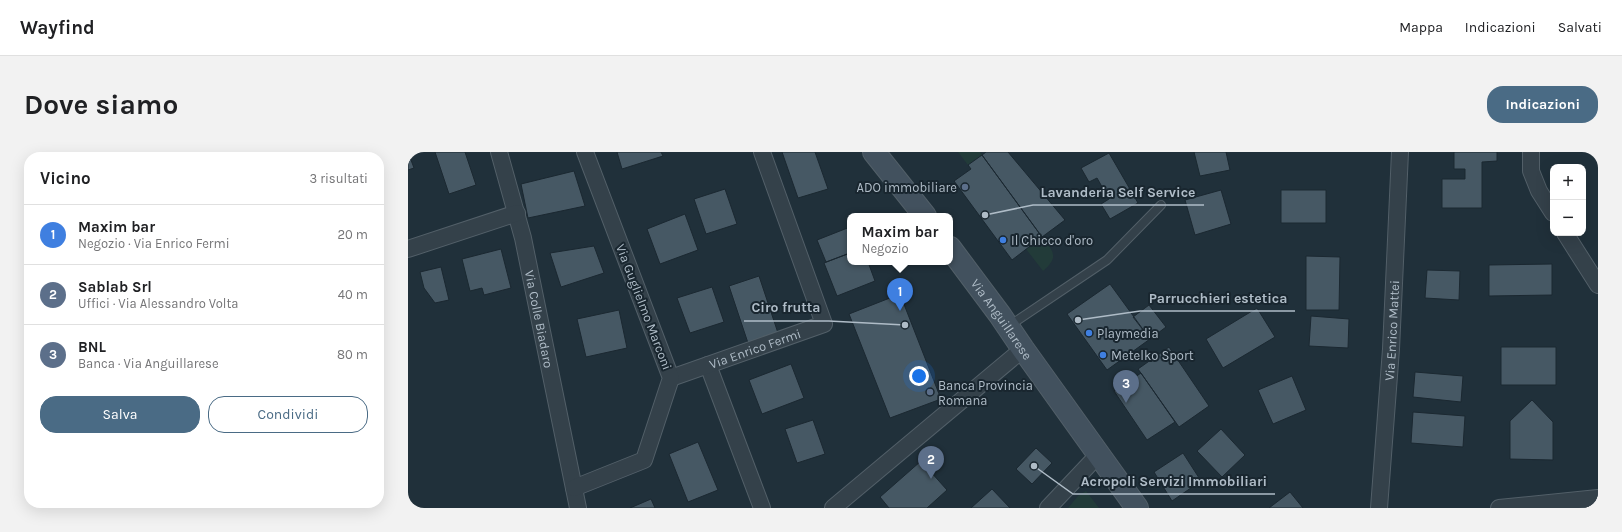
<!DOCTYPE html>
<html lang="it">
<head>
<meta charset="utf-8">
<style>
  body { margin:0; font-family:Karla,sans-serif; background:#f2f2f2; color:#202124 }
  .controls { position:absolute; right:12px; top:12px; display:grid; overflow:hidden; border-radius:8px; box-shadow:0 4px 16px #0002 }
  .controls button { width:36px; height:36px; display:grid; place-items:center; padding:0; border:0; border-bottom:1px solid #e0e0e0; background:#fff; color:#202124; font:20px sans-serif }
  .you { position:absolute; left:511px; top:224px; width:14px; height:14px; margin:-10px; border:3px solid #fff; border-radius:50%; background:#1a73e8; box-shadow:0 0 0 6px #1a73e833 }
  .badge { display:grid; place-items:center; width:26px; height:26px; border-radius:50%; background:#4a6b85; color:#fff; font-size:13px; font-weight:700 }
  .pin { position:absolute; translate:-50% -33px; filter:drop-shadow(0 1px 2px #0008) }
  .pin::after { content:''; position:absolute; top:21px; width:14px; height:12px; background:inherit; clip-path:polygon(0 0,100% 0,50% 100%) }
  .popup { position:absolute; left:439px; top:61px; width:106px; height:52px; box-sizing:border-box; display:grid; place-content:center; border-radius:8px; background:#fff; filter:drop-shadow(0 1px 3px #0005); font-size:13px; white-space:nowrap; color:#757577 }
  .popup b { font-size:15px; color:#202124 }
  .popup::after { content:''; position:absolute; left:50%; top:100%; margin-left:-8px; border:8px solid transparent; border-top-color:#fff }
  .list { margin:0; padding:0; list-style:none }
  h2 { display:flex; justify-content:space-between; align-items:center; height:52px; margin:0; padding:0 16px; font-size:17px }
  h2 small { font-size:13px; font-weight:400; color:#757577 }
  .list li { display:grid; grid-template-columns:26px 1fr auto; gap:12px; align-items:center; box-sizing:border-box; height:60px; padding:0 16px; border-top:1px solid #e0e0e0 }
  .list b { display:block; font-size:15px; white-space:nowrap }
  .list p { margin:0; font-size:13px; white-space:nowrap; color:#757577 }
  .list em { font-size:13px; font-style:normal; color:#757577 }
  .actions { display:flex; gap:8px; padding:12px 16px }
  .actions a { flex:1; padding:9px 0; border:1px solid #4a6b85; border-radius:16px; text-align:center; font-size:14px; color:#4a6b85 }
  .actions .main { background:#4a6b85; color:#fff }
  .map { position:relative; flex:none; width:1190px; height:356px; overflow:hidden; border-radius:16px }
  header { display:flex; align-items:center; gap:24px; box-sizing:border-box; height:56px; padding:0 20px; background:#fff; border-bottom:1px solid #e0e0e0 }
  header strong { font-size:19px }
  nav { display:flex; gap:22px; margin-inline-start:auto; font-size:14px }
  .intro { display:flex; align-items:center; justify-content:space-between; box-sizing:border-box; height:96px; padding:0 24px }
  h1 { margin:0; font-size:28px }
  .button { padding:10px 18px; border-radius:16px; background:#4a6b85; color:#fff; font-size:14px; font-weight:700 }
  main { display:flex; gap:24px; padding:0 24px }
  aside { flex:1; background:#fff; border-radius:16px; box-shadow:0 4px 16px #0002 }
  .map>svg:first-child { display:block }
  .green { fill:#223b39 }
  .building { fill:#465864; stroke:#1b2831 }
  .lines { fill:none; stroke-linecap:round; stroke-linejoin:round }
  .service-casing { stroke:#525f68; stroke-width:10 }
  .minor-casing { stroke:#525f68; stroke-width:18 }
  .secondary-casing { stroke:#525f68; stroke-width:24 }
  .service { stroke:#34414a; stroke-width:8 }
  .minor { stroke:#34414a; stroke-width:16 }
  .secondary { stroke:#42515e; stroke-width:22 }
  .service-dot { fill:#5c6f8a; stroke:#19262f; stroke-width:1.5 }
  .shop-dot { fill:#3f7fe0; stroke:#19262f; stroke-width:1.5 }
  .labels { text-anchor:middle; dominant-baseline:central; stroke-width:4; stroke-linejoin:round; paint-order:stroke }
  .poi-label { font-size:13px; fill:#afbcc7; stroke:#19262f; text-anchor:start }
  .street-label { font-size:13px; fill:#afbcc7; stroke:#19262f }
  .leader { fill:none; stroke:#afbcc7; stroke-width:1.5 }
  .callout-dot { fill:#afbcc7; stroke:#19262f; stroke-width:1.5 }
  .callout-label { font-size:14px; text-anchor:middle; font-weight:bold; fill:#afbcc7; stroke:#19262f; stroke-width:4; stroke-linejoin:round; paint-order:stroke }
</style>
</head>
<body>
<header>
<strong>Wayfind</strong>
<nav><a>Mappa</a><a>Indicazioni</a><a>Salvati</a></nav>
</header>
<div class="intro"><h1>Dove siamo</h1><a class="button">Indicazioni</a></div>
<main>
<aside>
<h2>Vicino<small>3 risultati</small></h2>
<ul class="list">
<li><span class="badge" style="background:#3f7fe0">1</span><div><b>Maxim bar</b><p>Negozio · Via Enrico Fermi</p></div><em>20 m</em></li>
<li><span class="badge" style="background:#5c6f8a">2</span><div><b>Sablab Srl</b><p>Uffici · Via Alessandro Volta</p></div><em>40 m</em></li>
<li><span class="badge" style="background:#5c6f8a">3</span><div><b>BNL</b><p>Banca · Via Anguillarese</p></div><em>80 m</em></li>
</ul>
<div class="actions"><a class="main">Salva</a><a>Condividi</a></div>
</aside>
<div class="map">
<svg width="1190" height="356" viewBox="0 0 1190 356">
  <rect width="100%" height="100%" fill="#20303a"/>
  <path class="green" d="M550,0h22l2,3 -14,10z
    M634,85c12,15 17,20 1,34l-17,-22z
    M678,339l13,17h-31l10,-12z"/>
  <path class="building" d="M0,0l6,16 -6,2z
    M27,0h30l11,33 -27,9z
    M209,0h44l2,4 -41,13z
    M374,0h33l13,37 -30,9z
    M578,0h22l57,68 -23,17 -60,-82z
    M786,0h32l4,18 -30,6z
    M1046,0h43v9l-15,1v46h-40v-29h23v-10h-11z
    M701,1l29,50 -28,16 -9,-15 8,-5 -12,-21 -8,4 -8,-14z
    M574,3l60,82 -30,23 -58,-79 17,-12 -3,-4z
    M166,19l11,35 -57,12 -7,-34z
    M317,37l12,35 -31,10 -12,-35z
    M813,38l10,34 -36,11 -10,-35z
    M873,38h45v33h-45z
    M277,62l13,36 -38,14 -13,-35z
    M442,75v26l-24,9 -9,-22z
    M186,94l10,27 -43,14 -11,-34z
    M93,97l10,39 -27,7 -2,-7 -12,3 -8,-32z
    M442,101v9h18l7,19 -38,15 -13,-33z
    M898,104l34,1 -1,53h-33z
    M1144,112v31l-63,1v-31z
    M33,115l8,33 -14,3 -11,-15 -4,-16z
    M1019,118l33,1 -1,29 -34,-2z
    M351,124l19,57 -30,10 -19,-57z
    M702,132l40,55 -43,31 -40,-56z
    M304,135l12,35 -34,11 -13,-35z
    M492,142l41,105 -51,19 -41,-104z
    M741,153l17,22 -16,12 -17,-22z
    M849,156l18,29 -52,31 -17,-29z
    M211,158l8,38 -41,9 -9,-38z
    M903,164l38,3 -1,29 -39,-2z
    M761,195l40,59 -30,21 -41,-58z
    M1093,195h55v38h-55z
    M383,212l13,34 -42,16 -13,-34z
    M1007,220l48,4 -2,26 -48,-5z
    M733,221l34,49 -28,18 -33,-49z
    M884,224l14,34 -33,14 -15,-34z
    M1124,248l21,22v38l-43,-1v-38z
    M1005,260l52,4 -2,31 -52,-4z
    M405,268l12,34 -28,9 -12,-34z
    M813,277l24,26 -23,22 -25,-26z
    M290,290l20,48 -30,12 -19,-48z
    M628,296l16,15 -20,21 -16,-15z
    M775,301l18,28 -29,20 -18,-29z
    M513,309l26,29 -20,18h-38l-9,-11z
    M584,337l18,19h-39z
    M882,340l13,16h-34z
    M243,347l4,9h-25z"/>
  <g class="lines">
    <g class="service-casing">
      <path id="service" d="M601,174l98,-66 54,-55"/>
    </g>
    <g class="minor-casing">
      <g id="minor">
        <path id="s1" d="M91,0l24,86 55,270"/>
        <path d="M1123,0v19l8,20 14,22"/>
        <path d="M1157,81l33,52"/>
        <path d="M0,97l109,-36"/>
        <path d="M300,213l54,143"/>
        <path id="s2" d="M263,226l153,-54 -62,-172"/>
        <path d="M166,336l70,-28 27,-82 -86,-226"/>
        <path d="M425,356l190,-159"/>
        <path d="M640,356l51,-54"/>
        <path id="s3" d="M971,356l12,-159 9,-197"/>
        <path d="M1091,356l99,-10"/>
      </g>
    </g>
    <g class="secondary-casing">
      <g id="secondary">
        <path d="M466,0l51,64"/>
        <path id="s4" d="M542,96l50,67 23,34 114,159"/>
      </g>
    </g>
    <use href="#service" class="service"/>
    <use href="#minor" class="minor"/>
    <use href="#secondary" class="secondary"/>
  </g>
  <g class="service-dot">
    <circle cx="557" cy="35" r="4"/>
    <circle cx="522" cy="240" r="4"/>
  </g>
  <g class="shop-dot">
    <circle cx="595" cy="88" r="4"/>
    <circle cx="681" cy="181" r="4"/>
    <circle cx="695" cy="203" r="4"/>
  </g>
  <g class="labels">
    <g class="poi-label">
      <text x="549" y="35" text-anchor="end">ADO immobiliare</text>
      <text x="603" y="88">Il Chicco d'oro</text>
      <text x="689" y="181">Playmedia</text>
      <text x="703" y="203">Metelko Sport</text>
      <text x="530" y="233">Banca Provincia<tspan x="530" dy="15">Romana</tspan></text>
    </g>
    <g class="street-label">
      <text transform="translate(236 155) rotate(69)">Via Guglielmo Marconi</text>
      <text stroke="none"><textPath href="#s1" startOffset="172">Via Colle Biadaro</textPath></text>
      <text stroke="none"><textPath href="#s4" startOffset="88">Via Anguillarese</textPath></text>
      <text stroke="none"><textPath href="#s3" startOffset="178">Via Enrico Mattei</textPath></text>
      <text stroke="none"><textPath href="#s2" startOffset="89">Via Enrico Fermi</textPath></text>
    </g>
  </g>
  <path class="leader" d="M577 63L625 53H796M670 168L732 159H887M497 173L421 169H336M626 314L665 342H867"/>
  <g class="callout-dot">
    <circle cx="577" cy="63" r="4"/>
    <circle cx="670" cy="168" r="4"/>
    <circle cx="497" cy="173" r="4"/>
    <circle cx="626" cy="314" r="4"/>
  </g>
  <g class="callout-label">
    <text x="710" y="45">Lavanderia Self Service</text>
    <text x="810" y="151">Parrucchieri estetica</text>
    <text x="378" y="160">Ciro frutta</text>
    <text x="766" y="334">Acropoli Servizi Immobiliari</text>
  </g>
</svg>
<div class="controls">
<button>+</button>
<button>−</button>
</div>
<div class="you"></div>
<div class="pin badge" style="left:492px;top:159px;background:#3f7fe0">1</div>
<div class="popup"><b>Maxim bar</b>Negozio</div>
<div class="pin badge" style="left:523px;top:327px;background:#5c6f8a">2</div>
<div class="pin badge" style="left:718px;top:251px;background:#5c6f8a">3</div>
</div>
</main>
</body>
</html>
